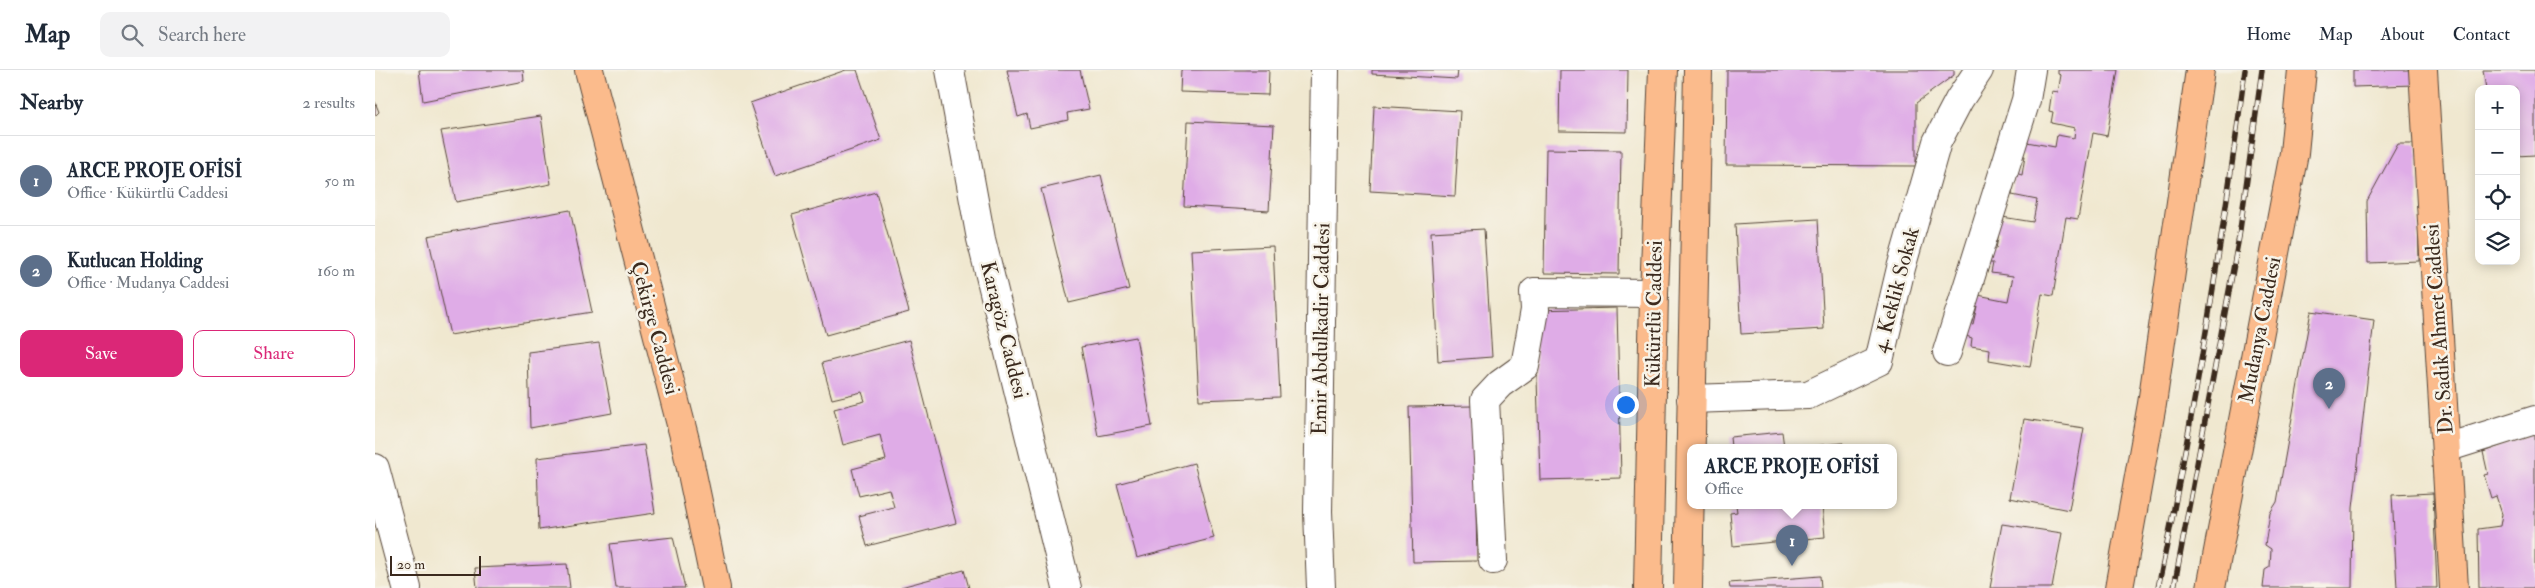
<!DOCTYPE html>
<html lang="en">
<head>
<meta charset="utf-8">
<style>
  body { margin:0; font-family:"IM FELL Double Pica",serif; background:#f2f2f3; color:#1f2937 }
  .controls { position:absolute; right:15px; top:15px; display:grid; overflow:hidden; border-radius:10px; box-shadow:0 2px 12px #0003 }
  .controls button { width:45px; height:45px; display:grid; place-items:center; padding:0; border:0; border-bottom:1px solid #e0e1e3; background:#fff; color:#1f2937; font:25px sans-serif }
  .scale { position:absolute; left:15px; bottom:12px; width:91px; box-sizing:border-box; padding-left:5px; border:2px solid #3b2a1e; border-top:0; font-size:14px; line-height:18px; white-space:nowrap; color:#3b2a1e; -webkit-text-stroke:4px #f7f3e8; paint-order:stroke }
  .you { position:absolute; left:1250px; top:334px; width:18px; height:18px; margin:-12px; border:4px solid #fff; border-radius:50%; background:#1a73e8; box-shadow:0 0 0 8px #1a73e833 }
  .badge { display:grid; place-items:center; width:32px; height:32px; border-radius:50%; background:#db2777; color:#fff; font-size:16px; font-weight:700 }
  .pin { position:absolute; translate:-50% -41px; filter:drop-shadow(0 1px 2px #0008) }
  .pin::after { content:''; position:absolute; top:26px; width:18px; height:15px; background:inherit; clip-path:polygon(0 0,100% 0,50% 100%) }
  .popup { position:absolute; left:1312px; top:374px; width:210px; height:65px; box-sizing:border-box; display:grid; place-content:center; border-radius:10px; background:#fff; filter:drop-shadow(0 1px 4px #0005); font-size:16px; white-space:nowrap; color:#747a83 }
  .popup b { font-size:19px; color:#1f2937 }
  .popup::after { content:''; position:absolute; left:50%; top:100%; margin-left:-10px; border:10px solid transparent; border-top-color:#fff }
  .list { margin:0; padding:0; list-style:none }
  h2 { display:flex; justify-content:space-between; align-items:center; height:65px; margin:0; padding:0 20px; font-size:21px }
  h2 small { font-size:16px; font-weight:400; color:#747a83 }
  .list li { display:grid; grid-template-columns:32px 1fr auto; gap:15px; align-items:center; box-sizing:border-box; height:90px; padding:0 20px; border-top:1px solid #e0e1e3 }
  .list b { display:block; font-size:19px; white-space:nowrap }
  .list p { margin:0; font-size:16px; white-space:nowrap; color:#747a83 }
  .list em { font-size:16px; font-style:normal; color:#747a83 }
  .actions { display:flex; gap:10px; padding:15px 20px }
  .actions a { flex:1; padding:11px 0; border:1px solid #db2777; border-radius:10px; text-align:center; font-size:18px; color:#db2777 }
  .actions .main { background:#db2777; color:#fff }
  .icon { flex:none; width:28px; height:28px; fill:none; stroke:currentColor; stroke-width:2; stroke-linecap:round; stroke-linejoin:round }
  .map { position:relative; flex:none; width:2160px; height:518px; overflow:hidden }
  header { display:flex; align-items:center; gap:30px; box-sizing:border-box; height:70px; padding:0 25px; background:#fff; border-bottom:1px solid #e0e1e3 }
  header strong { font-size:24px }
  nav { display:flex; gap:28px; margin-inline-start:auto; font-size:18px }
  .search { width:350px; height:45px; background:#f2f2f3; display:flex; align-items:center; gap:12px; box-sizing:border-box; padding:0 18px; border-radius:10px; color:#747a83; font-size:19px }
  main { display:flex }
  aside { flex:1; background:#fff }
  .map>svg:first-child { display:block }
  .building { fill:#dface7 }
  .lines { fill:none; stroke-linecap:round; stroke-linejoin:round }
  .minor-casing { stroke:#564639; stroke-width:30 }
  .major-casing { stroke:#564639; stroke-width:30 }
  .highway-casing { stroke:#564639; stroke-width:30 }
  .minor { stroke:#fff; stroke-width:28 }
  .major { stroke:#fbbb8c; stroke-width:28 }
  .highway { stroke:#fbbb8c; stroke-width:28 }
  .rail-casing { stroke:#3b2a1e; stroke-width:5.5 }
  .rail { stroke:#f7f3e8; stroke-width:4; stroke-dasharray:11; stroke-linecap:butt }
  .labels { text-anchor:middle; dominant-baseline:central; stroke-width:5; stroke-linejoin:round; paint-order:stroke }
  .street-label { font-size:21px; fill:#3b2a1e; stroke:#f7f3e8 }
</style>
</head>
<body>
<header>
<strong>Map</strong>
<div class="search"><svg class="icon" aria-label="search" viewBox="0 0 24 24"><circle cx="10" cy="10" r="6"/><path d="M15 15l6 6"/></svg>Search here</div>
<nav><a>Home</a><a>Map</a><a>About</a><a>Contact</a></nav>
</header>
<main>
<aside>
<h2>Nearby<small>2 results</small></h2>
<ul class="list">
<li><span class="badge" style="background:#5c6f8a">1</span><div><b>ARCE PROJE OFİSİ</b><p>Office · Kükürtlü Caddesi</p></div><em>50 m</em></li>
<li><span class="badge" style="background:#5c6f8a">2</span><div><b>Kutlucan Holding</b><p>Office · Mudanya Caddesi</p></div><em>160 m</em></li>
</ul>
<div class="actions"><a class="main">Save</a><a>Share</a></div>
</aside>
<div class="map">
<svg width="2160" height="518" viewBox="0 0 2160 518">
  <rect width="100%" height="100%" fill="#f7f3e8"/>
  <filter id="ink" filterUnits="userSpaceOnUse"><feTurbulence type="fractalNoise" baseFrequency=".02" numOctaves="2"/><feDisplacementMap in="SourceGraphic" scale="10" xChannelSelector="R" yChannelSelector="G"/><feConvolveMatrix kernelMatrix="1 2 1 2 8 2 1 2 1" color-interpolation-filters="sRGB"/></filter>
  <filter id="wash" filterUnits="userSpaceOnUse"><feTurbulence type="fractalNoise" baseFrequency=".0096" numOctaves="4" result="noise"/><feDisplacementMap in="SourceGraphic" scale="20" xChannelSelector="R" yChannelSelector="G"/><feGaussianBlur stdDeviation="1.12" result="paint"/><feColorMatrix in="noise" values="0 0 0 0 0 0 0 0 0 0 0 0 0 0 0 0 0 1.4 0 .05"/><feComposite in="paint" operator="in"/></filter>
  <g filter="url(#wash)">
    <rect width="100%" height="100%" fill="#f0e8d0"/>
    <g id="blocks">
      <path class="building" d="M44,0h104l1,11 -101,20z
        M471,0h11l24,70 -106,36 -25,-73z
        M632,0h73l9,39 -22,4 1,7 -38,8 -3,-14 -9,3z
        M806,0h88l-1,25 -88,-3z
        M997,0h86l-1,9 -85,-5z
        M1185,0h68l-1,62 -68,-1z
        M1352,0h227v5l-38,28v63l-190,-1z
        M1683,0h60l-11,66 -14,-3 -15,86 -12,-2 -13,79 -11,-2 -12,73 -41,-7 1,-11 -19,-3 1,-8 -6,-2 2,-13 5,1 4,-18 -6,-1 2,-11 35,7 5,-25 -22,-3 2,-10h-4l2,-16 5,2 3,-17 -6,-2 3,-14 37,6 4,-22 -25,-5 3,-22 7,2 3,-19 -6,-1 2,-14 34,6 2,-12 17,3 1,-10 -24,-5 2,-11 -4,-1 3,-20 6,1 3,-17 -3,-1z
        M1978,0h60l1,15 -61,2z
        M2108,0h52v85l-19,1v-67h-30z
        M0,32l4,10 -4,4z
        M999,36l86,5 -5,85 -85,-5z
        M166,46l10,68 -95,18 -15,-71z
        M813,51l86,4 -5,86 -85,-5z
        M2023,74h19l2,117 -51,2 -1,-62z
        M1171,79l75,1 -2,124 -75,-1z
        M726,105l28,114 -60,14 -28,-114z
        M501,122l33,120 -83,23 -34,-120z
        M195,140l22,102 -142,23 -22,-99z
        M1443,149l6,110 -83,5 -6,-110z
        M1109,159l8,128 -54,4 -7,-129z
        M898,176l7,151 -81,3 -8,-150z
        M1242,238l4,170 -81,2 -5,-170z
        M1936,241l63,9 -21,188 -1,80h-89l2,-18 5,-3 1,-18 -6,-4 5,-32 7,-11z
        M761,267l16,89 -54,10 -17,-89z
        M534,270l47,183 -89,23 -8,-30 35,-9 -5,-18 -30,7 -7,-27 34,-9 -6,-25 -37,10 -9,-36 31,-8 -3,-9 -30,7 -10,-36z
        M224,273l13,70 -82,15 -2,-76z
        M1099,336l3,155 -64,1 -4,-155z
        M1649,349l60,9 -15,82 -59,-12z
        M1407,362l2,15h-53l-1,-10z
        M2160,363v155h-56l-1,-59 22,-3 2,-12 -6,-18 -5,2 -7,-23 4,-1 -5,-22z
        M1468,373v4h-30v-1z
        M269,375l11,68 -116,17 -2,-72z
        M819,393l20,75 -77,20 -20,-74z
        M2058,423l4,95h-40l-5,-93z
        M1361,435h86l3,32 -92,9 -3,-33 7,-1z
        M1627,454l60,9 -10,55h-62z
        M298,467l12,51h-69l-6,-44z
        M192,494l3,24h-93l-2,-20z
        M589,500l5,18h-67l-1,-1z
        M1445,506l1,12h-91l-1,-5z"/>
    </g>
  </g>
  <g filter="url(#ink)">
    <use href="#blocks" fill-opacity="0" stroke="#564639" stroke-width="1"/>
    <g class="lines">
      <g class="minor-casing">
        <path id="minor" d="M575,0l31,169 86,349
          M1572,282l79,-252 5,-30
          M1316,329l117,-4 71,-34 22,-93 36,-126 22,-42 20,-30
          M2071,378l89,-28
          M0,398l32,120
          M1118,490l-8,-160 15,-16 25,-18 10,-56 -1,-18 120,1
          M946,518l-3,-76 7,-442"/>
      </g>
      <g class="major-casing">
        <path id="major" d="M214,0l96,370 31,148
          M2048,0l31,518
          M1273,518l6,-295 9,-223
          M1313,518l10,-518"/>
      </g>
      <g class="highway-casing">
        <path id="highway" d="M1744,518l33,-184 48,-334
          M1836,518l83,-435 8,-83"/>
      </g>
      <use href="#minor" class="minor"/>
      <use href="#major" class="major"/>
      <use href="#highway" class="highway"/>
      <g class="rail-casing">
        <path id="rail" d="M1783,518c36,-172 64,-344 87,-518
          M1799,518l65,-351 23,-167"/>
      </g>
      <use href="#rail" class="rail"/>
    </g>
  </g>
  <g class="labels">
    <g class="street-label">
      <text transform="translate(1521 220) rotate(-75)">4. Keklik Sokak</text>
      <text transform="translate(1279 244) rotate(-89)">Kükürtlü Caddesi</text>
      <text transform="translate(280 258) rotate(75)">Çekirge Caddesi</text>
      <text transform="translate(946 259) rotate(-89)">Emir Abdulkadir Caddesi</text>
      <text transform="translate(2064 259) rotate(-94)">Dr. Sadık Ahmet Caddesi</text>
      <text transform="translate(629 260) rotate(76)">Karagöz Caddesi</text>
      <text transform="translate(1885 260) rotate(-79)">Mudanya Caddesi</text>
    </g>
  </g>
</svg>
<div class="controls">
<button>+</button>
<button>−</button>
<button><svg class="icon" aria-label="locate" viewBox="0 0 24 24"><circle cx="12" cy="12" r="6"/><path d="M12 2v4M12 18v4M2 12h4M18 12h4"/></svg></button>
<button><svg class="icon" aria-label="layers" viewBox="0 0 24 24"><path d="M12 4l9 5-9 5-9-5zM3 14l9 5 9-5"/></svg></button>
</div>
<div class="scale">20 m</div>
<div class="you"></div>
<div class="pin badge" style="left:1417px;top:496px;background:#5c6f8a">1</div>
<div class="popup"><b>ARCE PROJE OFİSİ</b>Office</div>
<div class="pin badge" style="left:1954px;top:339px;background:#5c6f8a">2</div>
</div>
</main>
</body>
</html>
